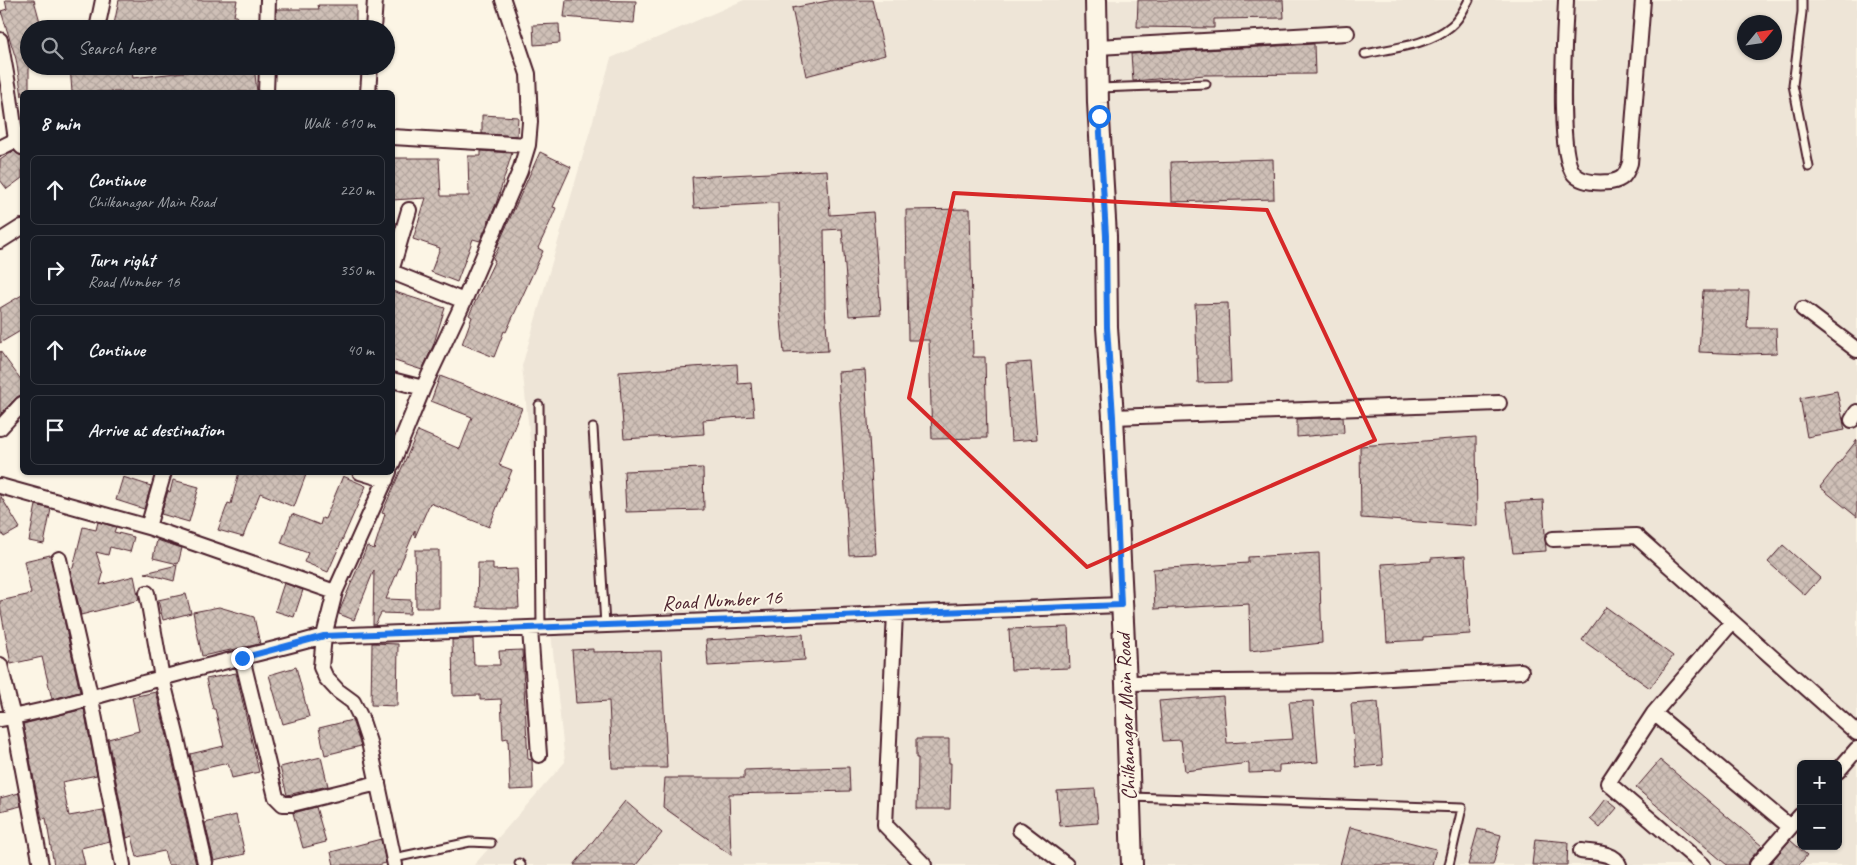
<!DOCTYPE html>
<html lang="en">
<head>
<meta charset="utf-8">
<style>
  body { margin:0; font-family:Caveat,sans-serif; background:#20242c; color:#f1f3f6 }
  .controls { position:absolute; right:15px; bottom:15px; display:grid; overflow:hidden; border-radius:8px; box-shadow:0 1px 4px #0004 }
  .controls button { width:45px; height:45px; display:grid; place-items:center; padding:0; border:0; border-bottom:1px solid #363941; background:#171b24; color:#f1f3f6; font:25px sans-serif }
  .compass { position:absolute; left:1737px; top:15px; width:45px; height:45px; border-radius:50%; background:#171b24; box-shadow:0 1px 4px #0004; rotate:61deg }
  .stop { position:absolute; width:15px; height:15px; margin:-11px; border:4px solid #1a73e8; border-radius:50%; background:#fff }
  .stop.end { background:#1a73e8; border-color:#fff; box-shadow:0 1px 5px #0008 }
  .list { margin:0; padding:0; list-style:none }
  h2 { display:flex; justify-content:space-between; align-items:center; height:65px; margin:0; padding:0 20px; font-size:21px }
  h2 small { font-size:16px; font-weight:400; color:#9ea1a6 }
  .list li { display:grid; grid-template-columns:32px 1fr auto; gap:15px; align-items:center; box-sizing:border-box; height:70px; margin:0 10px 10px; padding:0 10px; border:1px solid #363941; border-radius:8px }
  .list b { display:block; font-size:19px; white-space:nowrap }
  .list p { margin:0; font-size:16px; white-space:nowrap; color:#9ea1a6 }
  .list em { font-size:16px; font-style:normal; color:#9ea1a6 }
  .icon { flex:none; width:28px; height:28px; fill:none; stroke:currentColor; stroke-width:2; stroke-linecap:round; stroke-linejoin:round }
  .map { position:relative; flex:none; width:1857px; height:865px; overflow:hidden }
  .search { position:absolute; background:#171b24; box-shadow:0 1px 4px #0004; left:20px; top:20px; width:375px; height:55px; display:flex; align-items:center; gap:12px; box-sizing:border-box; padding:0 18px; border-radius:28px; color:#9ea1a6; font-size:19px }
  .panel { position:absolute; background:#171b24; box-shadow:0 1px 4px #0004; left:20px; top:90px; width:375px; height:385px; border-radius:8px }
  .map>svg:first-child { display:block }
  .built { fill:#eee5d7; fill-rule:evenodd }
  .building { fill:url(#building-cross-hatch); stroke:#4a1f2b }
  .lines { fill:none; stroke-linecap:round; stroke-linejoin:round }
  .lane-casing { stroke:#4a1f2b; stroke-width:11 }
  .street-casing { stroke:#4a1f2b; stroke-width:18 }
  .secondary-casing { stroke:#4a1f2b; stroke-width:24 }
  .lane { stroke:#fcf5e5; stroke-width:7 }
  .street { stroke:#fcf5e5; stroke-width:14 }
  .secondary { stroke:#fcf5e5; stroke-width:20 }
  .route { stroke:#1a73e8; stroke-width:6 }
  .marked { fill:none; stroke:#d62828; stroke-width:4; stroke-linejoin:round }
  .labels { text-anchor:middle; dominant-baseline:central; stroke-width:4; stroke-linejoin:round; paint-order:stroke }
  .street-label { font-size:21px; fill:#4a1f2b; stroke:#fcf5e5 }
</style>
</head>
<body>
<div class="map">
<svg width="1857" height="865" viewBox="0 0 1857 865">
  <defs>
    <pattern id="building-cross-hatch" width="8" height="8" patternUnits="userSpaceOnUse" patternTransform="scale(1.25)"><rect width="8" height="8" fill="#cfc0b7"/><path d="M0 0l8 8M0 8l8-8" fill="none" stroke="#b3a59e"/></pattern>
  </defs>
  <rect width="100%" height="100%" fill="#fcf5e5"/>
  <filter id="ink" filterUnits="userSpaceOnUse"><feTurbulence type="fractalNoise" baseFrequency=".02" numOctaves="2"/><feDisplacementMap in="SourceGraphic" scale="10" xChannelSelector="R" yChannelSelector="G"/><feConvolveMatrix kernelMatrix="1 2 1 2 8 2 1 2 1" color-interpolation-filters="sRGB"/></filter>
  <g filter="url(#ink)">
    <path class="built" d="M744,0h1113v865h-1383l91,-103 -43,-396 89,-308zM1744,22h30v30h-30zM1801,764h37v82h-37z"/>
    <path class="building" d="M5,0h29l8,29h-13v63h-7v4l-6,-37 -15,-48 6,-2z
      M119,0h118l-3,16h3v13h-124z
      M566,0l70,1 -2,22 -70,-6z
      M833,0h39l13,55 -79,21 -14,-68z
      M1138,0h145l1,18 -70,1v9l-77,-1z
      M318,5h38v24h-80v-20h43z
      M559,24l1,19 -26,2 -1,-20z
      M1314,44l1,30 -110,1 -72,6 -2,-27z
      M70,66h61l2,12 102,-12h19l3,26h-185z
      M482,115l36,2 -1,19 -35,-2z
      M14,151l5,4 3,1v22l-15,11 -7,-9v-20z
      M481,151l31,2 -16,51 -16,37 -7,-2 -16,43 -26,-10 9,-24 -27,-9 13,-41 -34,2v-42h47l2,38h28l-1,-40h13z
      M540,152l31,15 -18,40 3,1 -5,12 -13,28 5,3 -37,81 -2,-1 -10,26 -32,-13 10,-27 -3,-2 26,-55 -2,-1 6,-12h-2z
      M1273,159l1,40 -102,3 -1,-40z
      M827,170l3,45 43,-3 8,102 -32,2 -7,-87 -18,1 1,77 3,44 -44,2 -4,-45 -2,-105 -84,5 -2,-31z
      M970,209l3,148h12l2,81 -55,1 -3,-99h-21l-2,-130z
      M392,291l53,17 -12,38 -11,24 -30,-10z
      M1703,291h46l-2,37h29l1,25 -31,1 -47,-2z
      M22,295v35l-22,13v-35z
      M1228,303l3,79 -33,1 -3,-79z
      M0,351l22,30v13l-6,4 -16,17z
      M1031,362l6,77 -26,2 -5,-77z
      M737,364l1,20 13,-1 3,33 -51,4 1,14 -80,5 -5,-67z
      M865,370l11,184 -27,1 -11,-183z
      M440,376l82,32 -23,57 13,5 -23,57 -59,-24 -15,34v-7l-29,69 25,1 -1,14 -29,-1 -6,12h-2l1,-55 -20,50 -15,-6v-2l28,-66 7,3 11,-35 -3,-1 36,-82 42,18 12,-32 -41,-16z
      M1837,391l8,39 -38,7 -7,-39z
      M1343,417l1,16 -47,4v-18z
      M1476,437l1,89 -116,-8 -1,-72z
      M1857,440v77l-37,-30z
      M703,468l1,42 -78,2 -2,-41z
      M239,472h68l-13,35 -34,-14 -17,44 -25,-7 10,-27 3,1z
      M343,476l23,10 -38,86 -24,-10 4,-9 -27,-10 11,-29 28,11 2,-7 3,1z
      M123,477l28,9 -7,23 -28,-9z
      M173,480l26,7 -10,35 -28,-8 7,-23 2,1z
      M0,495l20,33 -16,9 -4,-7z
      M1543,500l3,51 -33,2 -7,-51z
      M36,505l15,4 -7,35 -15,-3z
      M98,522l18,5 -2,5 20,5 -4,15 -20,-5 -2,8 -12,-3 7,22 -3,11 34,-9 5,24 -58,15 -11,-46 3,-1 10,-41 13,3z
      M157,540l25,8 -4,16 -25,-6z
      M1783,545l37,33 -15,17 -37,-33z
      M415,550h24v58h-23z
      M1319,553l3,90 -72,8 -1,-47 -94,5 -2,-40 95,-6v-6z
      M50,555l30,137 -28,7 -10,-42 -31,7 -11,-58v-5l31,-7 -7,-33z
      M1465,556l5,78 -47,3v3l-36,2 -5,-78 49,-3v-3z
      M478,563h15v7l24,-1 2,39h-21l-21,-1z
      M177,565l-3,16 -29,-8z
      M284,583l19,7 -9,27 -19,-6z
      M186,594l5,19 -28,7 -5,-20z
      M219,607l35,10 6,27 -58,12 -9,-44z
      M1606,607l67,49 -23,32 -68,-48z
      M1068,627l2,41 -59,2 -2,-41z
      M803,634l2,26 -97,6 -2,-26z
      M473,639l1,26h26l-1,-14 23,-1 6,109 4,1 1,29 -23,1 -2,-52 -5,1 -2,-40 -21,1v-5l-27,1 -1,-56z
      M372,643l26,1 -1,62 -26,-1z
      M593,649v3l68,-1 6,117h-55l-3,-67 -33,2 -4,-53z
      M296,667l13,50 -26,7 -14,-49z
      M236,673l23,99 -27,6 -4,-15 -35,8 -3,-17 34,-8 -9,-37h-2l-7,-30z
      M156,692l11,44 29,129h-28l-4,-14 -27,6 -5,-21 -5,2 -19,-99 31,-8 -7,-34z
      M1223,696l4,47 66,-4 -4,-37 24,-1 5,61 -39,3v7l-30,1v-10l-64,8 -4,-31 -18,1 -4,-40z
      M1378,702l5,63 -27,2 -5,-63z
      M84,709l13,66 -35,7 7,34 34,-6 7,31 -29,7 4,17h-31l-8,-47 -4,1 -3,-14 -16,-81z
      M352,720l9,26 -36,9 -6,-27z
      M916,739h33v24h2l-1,46h-33l1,-51h-2z
      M321,757l7,29 -41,9 -7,-28z
      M1660,760l102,86 -12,13 -2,6h-21l-91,-77z
      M849,767l1,24 -121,3 2,61 -68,-48 2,-29h79v-8z
      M1095,789l3,34 -38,3 -3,-35z
      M19,793l2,13 -21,5v-13z
      M1606,799l11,9 -17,20 -10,-9z
      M625,801l37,32 -26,32h-62z
      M316,807l10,35 -23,6 -10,-35z
      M236,815l9,39 -31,7 -9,-38z
      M1350,827l86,22 -4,16h-92z
      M1478,829l23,6 -8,30h-25z
      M381,839l5,24 -8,2h-44l-3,-13z
      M1535,839l33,3 -1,23h-35z
      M1790,840l17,15 -8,10h-30z"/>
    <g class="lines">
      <g class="lane-casing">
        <path id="lane" d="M1802,0v12l-9,73 16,82
          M1365,54c28,-6 64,-9 86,-28 8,-6 13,-17 18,-26
          M1099,88l107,-4
          M539,405l2,223
          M593,428l12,197
          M1131,797l331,11 -13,57
          M394,858l76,-16 21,1
          M519,863l2,2"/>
      </g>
      <g class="street-casing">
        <path id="street" d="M1566,0c-1,32 -10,154 8,174 8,9 25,9 36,8 13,-2 16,-7 20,-19l13,-163
          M97,29l6,-29
          M267,29l1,-29
          M373,29l2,-29
          M0,40l9,50 7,50 6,7
          M1098,47l249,-14
          M266,92l1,-26
          M368,92l2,-26
          M392,137l136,8
          M0,148l16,-8
          M0,241l22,-14
          M392,268l17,-58
          M392,272l72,29
          M1803,309l54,41
          M392,380l31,8
          M1113,417l386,-14
          M1852,420l5,-8
          M0,428l22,-24
          M392,464l31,-76 41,-87 56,-130 8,-26 2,-23 -2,-48 -25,-74
          M360,472l26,8
          M389,472l-54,120 -11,44 -3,31 5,11 12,13 15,11 8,16 8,24 26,123
          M0,486l148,41 187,65
          M148,527l16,-55
          M1553,539l83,-3 221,197
          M59,559l32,140 32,166
          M147,593l15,85 14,56 29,129
          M895,613l-10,212 39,40
          M530,629l9,126
          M242,658l34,139 7,7h9l86,-21
          M0,665l13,52 28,148
          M1126,683l209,-2 186,-10
          M1654,713l136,114
          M0,719c55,-9 108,-27 162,-41 54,-15 108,-27 162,-42l797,-31
          M1838,771l19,-22
          M1020,830l46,35
          M1581,851c12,2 34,1 38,14
          M1703,865l-95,-82 46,-70 78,-91
          M1757,865l44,-50"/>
      </g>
      <g class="secondary-casing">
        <path id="secondary" d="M1096,0l2,103 8,133 1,91 6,90 13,266 6,182"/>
      </g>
      <use href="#lane" class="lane"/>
      <use href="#street" class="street"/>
      <use href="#secondary" class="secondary"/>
    </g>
  </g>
  <g class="lines" filter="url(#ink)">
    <path class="route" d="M242,658l82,-22 797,-31 -8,-188 -6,-90 -1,-91 -7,-120"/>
  </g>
  <path class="marked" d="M954,193l313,17 108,230 -288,127 -178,-169z"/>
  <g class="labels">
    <g class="street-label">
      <text transform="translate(722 600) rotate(-3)">Road Number 16</text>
      <text transform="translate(1126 717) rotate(-92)">Chilkanagar Main Road</text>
    </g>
  </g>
</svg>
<div class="controls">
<button>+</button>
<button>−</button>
</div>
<svg class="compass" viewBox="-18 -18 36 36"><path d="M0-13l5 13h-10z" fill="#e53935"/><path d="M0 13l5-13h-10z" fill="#9ea1a6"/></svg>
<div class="stop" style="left:1099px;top:116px"></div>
<div class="stop end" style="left:242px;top:658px"></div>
<div class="search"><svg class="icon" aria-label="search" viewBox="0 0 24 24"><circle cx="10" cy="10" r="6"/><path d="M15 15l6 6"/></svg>Search here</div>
<section class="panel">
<h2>8 min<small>Walk · 610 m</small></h2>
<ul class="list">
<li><svg class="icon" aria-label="ahead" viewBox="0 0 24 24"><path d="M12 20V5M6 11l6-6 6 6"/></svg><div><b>Continue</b><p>Chilkanagar Main Road</p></div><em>220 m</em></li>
<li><svg class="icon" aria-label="right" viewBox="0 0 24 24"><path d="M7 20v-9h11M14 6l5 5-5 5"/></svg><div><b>Turn right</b><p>Road Number 16</p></div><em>350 m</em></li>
<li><svg class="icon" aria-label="ahead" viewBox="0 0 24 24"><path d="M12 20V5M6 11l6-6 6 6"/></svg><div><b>Continue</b></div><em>40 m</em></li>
<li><svg class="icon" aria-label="arrive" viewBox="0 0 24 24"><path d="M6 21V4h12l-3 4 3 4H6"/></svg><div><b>Arrive at destination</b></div></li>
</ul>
</section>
</div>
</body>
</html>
